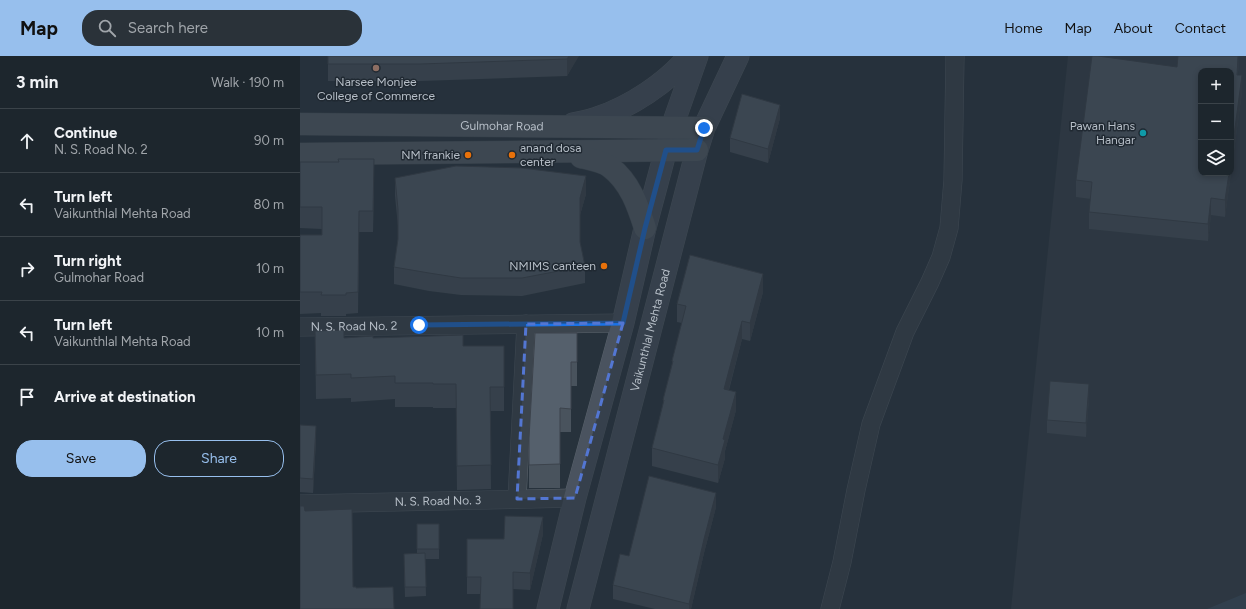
<!DOCTYPE html>
<html lang="en">
<head>
<meta charset="utf-8">
<style>
  body { margin:0; font-family:Figtree,sans-serif; background:#2a3239; color:#f1f3f6 }
  .controls { position:absolute; right:12px; top:12px; display:grid; overflow:hidden; border-radius:8px; box-shadow:0 2px 6px #0003 }
  .controls button { width:36px; height:36px; display:grid; place-items:center; padding:0; border:0; border-bottom:1px solid #3b4349; background:#1d262d; color:#f1f3f6; font:20px sans-serif }
  .stop { position:absolute; width:12px; height:12px; margin:-9px; border:3px solid #1a73e8; border-radius:50%; background:#fff }
  .stop.end { background:#1a73e8; border-color:#fff; box-shadow:0 1px 4px #0008 }
  .list { margin:0; padding:0; list-style:none }
  h2 { display:flex; justify-content:space-between; align-items:center; height:52px; margin:0; padding:0 16px; font-size:17px }
  h2 small { font-size:13px; font-weight:400; color:#a0a5aa }
  .list li { display:grid; grid-template-columns:26px 1fr auto; gap:12px; align-items:center; box-sizing:border-box; height:64px; padding:0 16px; border-top:1px solid #3b4349 }
  .list b { display:block; font-size:15px; white-space:nowrap }
  .list p { margin:0; font-size:13px; white-space:nowrap; color:#a0a5aa }
  .list em { font-size:13px; font-style:normal; color:#a0a5aa }
  .actions { display:flex; gap:8px; padding:12px 16px }
  .actions a { flex:1; padding:9px 0; border:1px solid #97bfed; border-radius:16px; text-align:center; font-size:14px; color:#97bfed }
  .actions .main { background:#97bfed; color:#111 }
  .icon { flex:none; width:22px; height:22px; fill:none; stroke:currentColor; stroke-width:2; stroke-linecap:round; stroke-linejoin:round }
  .map { position:relative; flex:none; width:946px; height:553px; overflow:hidden }
  header { display:flex; align-items:center; gap:24px; box-sizing:border-box; height:56px; padding:0 20px; background:#97bfed; color:#111 }
  header strong { font-size:19px }
  nav { display:flex; gap:22px; margin-inline-start:auto; font-size:14px }
  .search { width:280px; height:36px; background:#2a3239; display:flex; align-items:center; gap:10px; box-sizing:border-box; padding:0 14px; border-radius:16px; color:#a0a5aa; font-size:15px }
  main { display:flex }
  aside { flex:1; background:#1d262d }
  .map>svg:first-child { display:block }
  .airport { fill:#353f49; fill-rule:evenodd }
  .water { fill:#3f5163 }
  .lines { fill:none; stroke-linecap:round; stroke-linejoin:round }
  .street-casing { stroke:#59626b; stroke-width:19 }
  .secondary-casing { stroke:#59626b; stroke-width:23 }
  .primary-casing { stroke:#444d56; stroke-width:23 }
  .street { stroke:#3b444d; stroke-width:18 }
  .secondary { stroke:#4a535f; stroke-width:22 }
  .primary { stroke:#59636c; stroke-width:22 }
  .wall { fill:#49535d }
  .shaded-wall { fill:#3c434c }
  .building { fill:#55606c; stroke:#3c434c }
  .route { stroke:#1a73e8; stroke-width:5 }
  .marked { fill:none; stroke:#5376d2; stroke-width:3; stroke-dasharray:8 5; stroke-linejoin:round }
  .education-dot { fill:#8d6e63; stroke:#202932; stroke-width:1.5 }
  .culture-dot { fill:#0f9aa8; stroke:#202932; stroke-width:1.5 }
  .food-dot { fill:#e8710a; stroke:#202932; stroke-width:1.5 }
  .labels { text-anchor:middle; dominant-baseline:central; stroke-width:3; stroke-linejoin:round; paint-order:stroke }
  .poi-label { font-size:12px; fill:#b7bfc8; stroke:#202932; text-anchor:end }
  .street-label { font-size:12px; fill:#b7bfc8; stroke:#202932 }
</style>
</head>
<body>
<header>
<strong>Map</strong>
<div class="search"><svg class="icon" aria-label="search" viewBox="0 0 24 24"><circle cx="10" cy="10" r="6"/><path d="M15 15l6 6"/></svg>Search here</div>
<nav><a>Home</a><a>Map</a><a>About</a><a>Contact</a></nav>
</header>
<main>
<aside>
<h2>3 min<small>Walk · 190 m</small></h2>
<ul class="list">
<li><svg class="icon" aria-label="ahead" viewBox="0 0 24 24"><path d="M12 20V5M6 11l6-6 6 6"/></svg><div><b>Continue</b><p>N. S. Road No. 2</p></div><em>90 m</em></li>
<li><svg class="icon" aria-label="left" viewBox="0 0 24 24"><path d="M17 20v-9H6M10 6l-5 5 5 5"/></svg><div><b>Turn left</b><p>Vaikunthlal Mehta Road</p></div><em>80 m</em></li>
<li><svg class="icon" aria-label="right" viewBox="0 0 24 24"><path d="M7 20v-9h11M14 6l5 5-5 5"/></svg><div><b>Turn right</b><p>Gulmohar Road</p></div><em>10 m</em></li>
<li><svg class="icon" aria-label="left" viewBox="0 0 24 24"><path d="M17 20v-9H6M10 6l-5 5 5 5"/></svg><div><b>Turn left</b><p>Vaikunthlal Mehta Road</p></div><em>10 m</em></li>
<li><svg class="icon" aria-label="arrive" viewBox="0 0 24 24"><path d="M6 21V4h12l-3 4 3 4H6"/></svg><div><b>Arrive at destination</b></div></li>
</ul>
<div class="actions"><a class="main">Save</a><a>Share</a></div>
</aside>
<div class="map">
<svg width="946" height="553" viewBox="0 0 946 553">
  <rect width="100%" height="100%" fill="#27323c"/>
  <path class="airport" d="M768,0h178v553h-235zM901,15h30v102h-30z"/>
  <path class="water" d="M946,537v16h-39z"/>
  <g class="lines">
    <g class="street-casing">
      <g id="street">
        <path id="s1" d="M0,271l323,-4"/>
        <path d="M217,443l9,-175"/>
        <path id="s2" d="M0,448l275,-6"/>
        <path d="M530,553l12,-47 14,-72 15,-66 34,-92 25,-50 11,-25 8,-29 4,-48 2,-124"/>
      </g>
    </g>
    <g class="secondary-casing">
      <g id="secondary">
        <path d="M273,68c8,-2 16,-3 24,-6 33,-11 70,-35 92,-62"/>
        <path d="M248,553l27,-111 48,-175 22,-95 27,-101 25,-71"/>
        <path id="s3" d="M278,553l119,-459 7,-22 34,-72"/>
      </g>
    </g>
    <g class="primary-casing">
      <g id="primary">
        <path id="s4" d="M0,68l404,4"/>
        <path d="M0,98l397,-4"/>
        <path d="M281,101c8,2 23,5 29,10 20,15 28,39 35,61"/>
      </g>
    </g>
    <use href="#street" class="street"/>
    <use href="#secondary" class="secondary"/>
    <use href="#primary" class="primary"/>
  </g>
  <path class="wall" d="M28,0l249,2 -10,18 -147,5h-92z
    M939,0l-1,19 4,17 -17,125 -14,-2 -3,26 -119,-12v-17l2,-13 -15,-2v-17l101,-113z
    M480,62l-12,45 -38,-11v-14z
    M0,106l74,18 -1,52h-14l-1,81 -12,1v2h-25v-3l-21,1v-79h22v-6l-22,-1z
    M95,122l191,16 -6,21v29l5,22v17l-63,13 -61,-1 -32,-4 -35,-7v-17l4,-28v-13l-3,-30z
    M463,236l-13,49 -8,-2 -13,51 7,20 -11,41v7l-7,25 -66,-17v-18l11,-42v-6l9,-35v-4l10,-38 -5,-1v-18z
    M15,275l29,7h29l90,8h41v65h-14l1,78 -34,1 -1,-82h-23v-1h-38v-8l-44,3v-4l-35,1z
    M277,277v53h-6v46h-11v56h-31v-50z
    M789,342l-3,39 -39,-4v-13z
    M0,369l16,14 -3,54 -13,-1z
    M416,451l-12,46 -13,56h-36l-42,-10v-14l16,-29z
    M117,468h22v35h-14l1,37 -21,1 -1,-34 13,-9z
    M243,478l-13,56 -17,-1 -32,5h-14v-55h37z"/>
  <path class="shaded-wall" d="M269,0h10l-12,20v-17z
    M938,0h1v2l-2,34z
    M942,19v17l-17,125v-17l4,-27h2v-15z
    M480,49v13l-12,45v-14z
    M74,103v21l-1,52v-21z
    M286,120v18l-6,21v45v-62z
    M911,142v17l-3,26v-17z
    M463,218v18l-13,49v-18z
    M442,265v18l-18,68v-18z
    M789,328v14l-3,39v-14z
    M436,336v18l-11,41v7l-7,25v-18l5,-26z
    M16,370v13l-3,54v-14z
    M416,437v14l-12,46 -13,56h-2v-5l15,-65z
    M243,461v17l-13,56v-17z"/>
  <path class="building" d="M28,0h241l-2,3 -147,5h-92z
    M792,0h6l79,11 1,-11h60l-1,19h5l-11,83v-87h-30v102h28l-4,27 -14,-2 -3,26 -119,-12 3,-30 -16,-2z
    M442,38l38,11 -12,44 -38,-11z
    M38,103h36l-1,52h-14l-1,81 -12,1v2h-25l1,-3h-22v-57h22v-28h-22v-45h39z
    M156,110l66,2 64,8 -6,22v44l5,24 -63,12h-61l-32,-5 -35,-6 4,-28v-30l-3,-31z
    M390,199l73,19 -13,49 -8,-2 -18,68 12,3 -13,47 2,1 -7,25 -66,-17 12,-48h-1l10,-39h-1l14,-55 -9,-2z
    M44,274v8l29,-2v2l90,-3v11h41v41h-14l1,78 -34,1 -1,-82h-23v-1h-38v-7l-44,2v-4l-35,1 -1,-44z
    M235,277h42v29h-6v47l-11,-1v56l-31,1v-27z
    M750,325l39,3 -3,39 -39,-3z
    M0,369l16,1 -3,53 -13,-1z
    M349,420l67,17 -12,46 -15,65 -76,-19 7,-31 9,2z
    M0,450h4l1,5 47,-2 1,78h3v1l37,-1 1,22h-94z
    M205,460l38,1 -13,56 -17,-1v37h-33l1,-32h-14v-38h37z
    M117,468h22v25h-22z
    M125,497l1,34h-21l-1,-33z"/>
  <g class="lines">
    <path class="route" d="M119,269l204,-2 22,-95 21,-78h31l7,-22"/>
  </g>
  <path d="M0 0H946V553H0ZM323,267l-48,175 -58,1 9,-175z" fill="#27323c" fill-opacity=".55" fill-rule="evenodd"/>
  <path class="marked" d="M323,267l-48,175 -58,1 9,-175z"/>
  <circle class="education-dot" cx="76" cy="12" r="4"/>
  <circle class="culture-dot" cx="843" cy="77" r="4"/>
  <g class="food-dot">
    <circle cx="168" cy="99" r="4"/>
    <circle cx="212" cy="99" r="4"/>
    <circle cx="304" cy="210" r="4"/>
  </g>
  <g class="labels">
    <g class="poi-label">
      <text x="76" y="26" text-anchor="middle">Narsee Monjee<tspan x="76" dy="14">College of Commerce</tspan></text>
      <text x="835" y="70">Pawan Hans<tspan x="835" dy="14">Hangar</tspan></text>
      <text x="220" y="92" text-anchor="start">anand dosa<tspan x="220" dy="14">center</tspan></text>
      <text x="160" y="99">NM frankie</text>
      <text x="296" y="210">NMIMS canteen</text>
    </g>
    <g class="street-label">
      <text stroke="none"><textPath href="#s4" startOffset="202">Gulmohar Road</textPath></text>
      <text stroke="none"><textPath href="#s1" startOffset="54">N. S. Road No. 2</textPath></text>
      <text stroke="none"><textPath href="#s3" startOffset="288">Vaikunthlal Mehta Road</textPath></text>
      <text stroke="none"><textPath href="#s2" startOffset="138">N. S. Road No. 3</textPath></text>
    </g>
  </g>
</svg>
<div class="controls">
<button>+</button>
<button>−</button>
<button><svg class="icon" aria-label="layers" viewBox="0 0 24 24"><path d="M12 4l9 5-9 5-9-5zM3 14l9 5 9-5"/></svg></button>
</div>
<div class="stop" style="left:119px;top:269px"></div>
<div class="stop end" style="left:404px;top:72px"></div>
</div>
</main>
</body>
</html>
